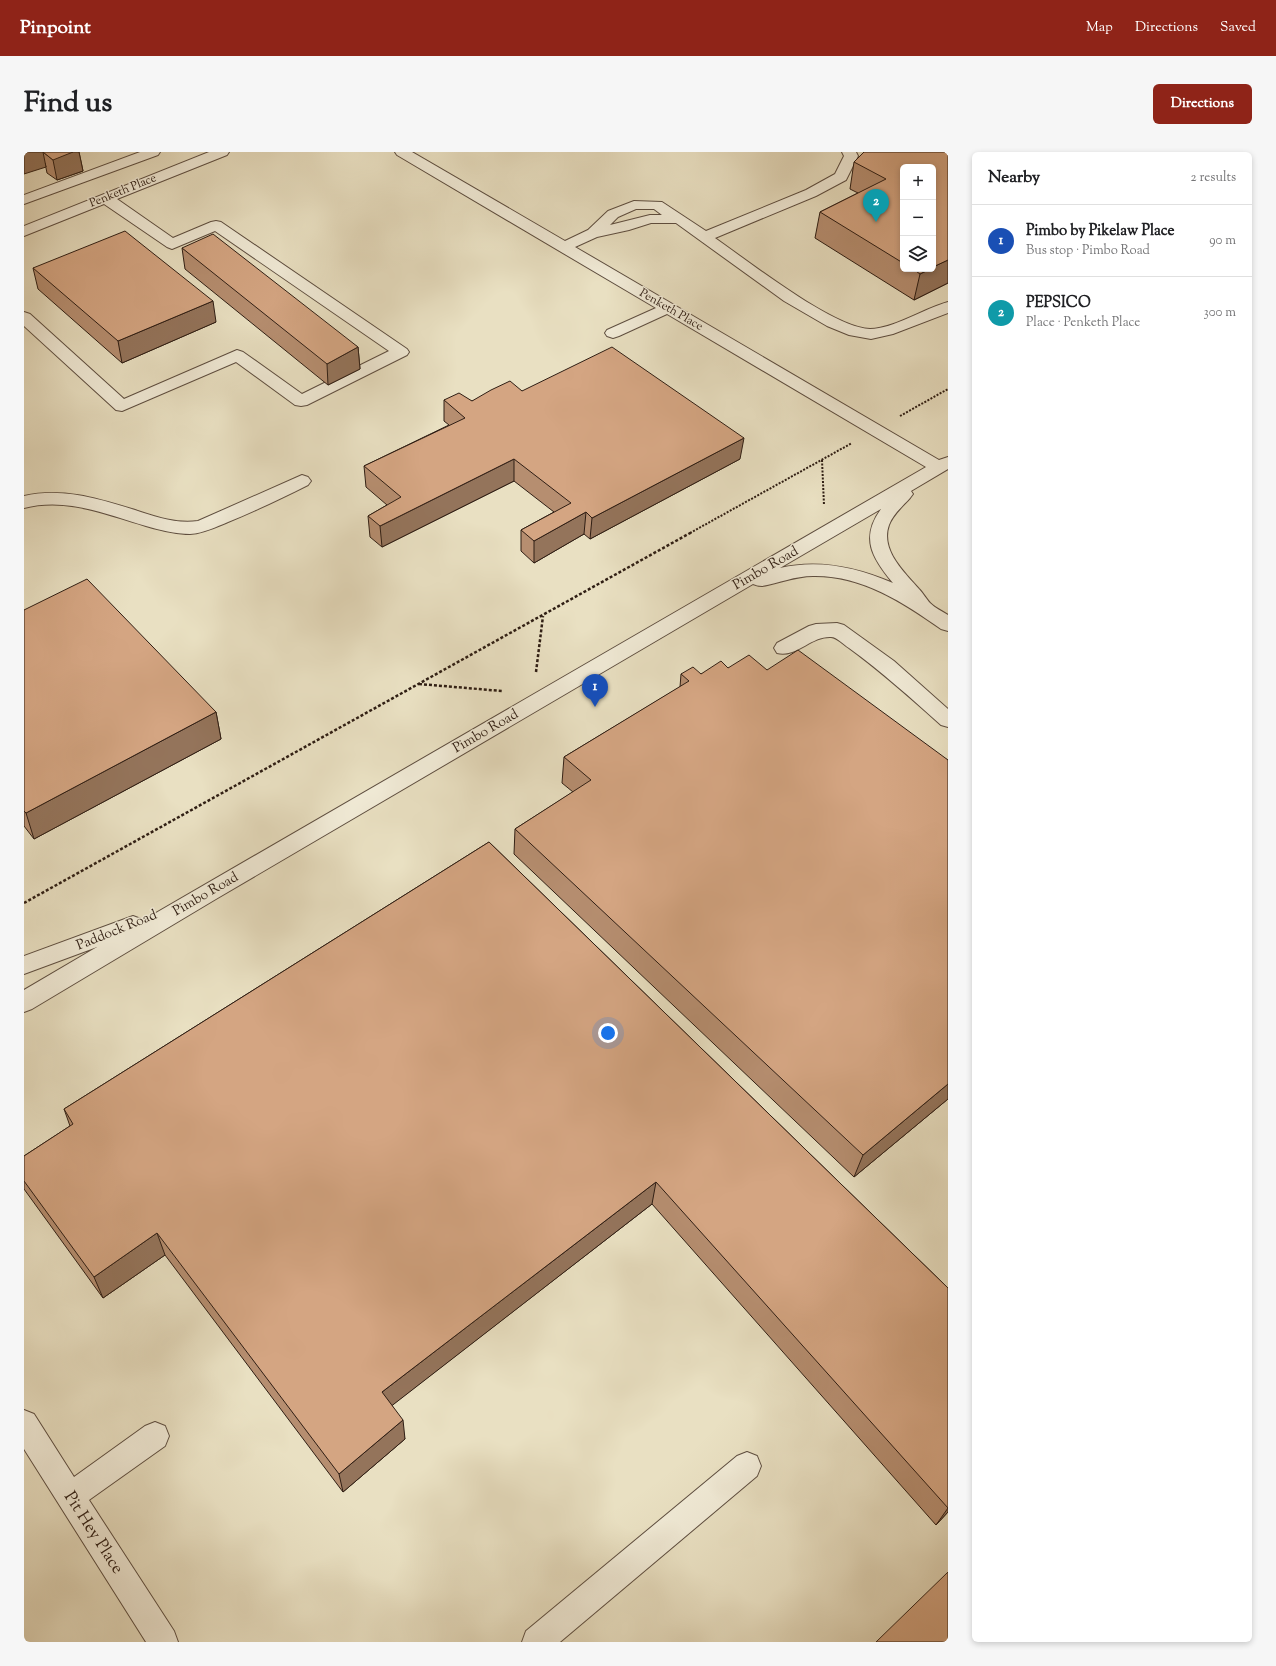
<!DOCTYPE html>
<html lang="en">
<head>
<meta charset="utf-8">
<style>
  body { margin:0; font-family:"Sorts Mill Goudy",serif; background:#f6f6f6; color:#202124 }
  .controls { position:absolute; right:12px; top:12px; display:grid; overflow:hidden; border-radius:6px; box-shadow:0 2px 6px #0003 }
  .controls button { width:36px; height:36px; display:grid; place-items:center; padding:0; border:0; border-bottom:1px solid #e0e0e0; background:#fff; color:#202124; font:20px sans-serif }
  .you { position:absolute; left:584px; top:881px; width:14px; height:14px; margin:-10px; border:3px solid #fff; border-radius:50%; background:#1a73e8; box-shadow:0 0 0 6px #1a73e833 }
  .badge { display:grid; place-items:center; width:26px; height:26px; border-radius:50%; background:#8f2418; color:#fff; font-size:13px; font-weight:700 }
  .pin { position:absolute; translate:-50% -33px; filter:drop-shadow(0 1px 2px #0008) }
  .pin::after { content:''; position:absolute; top:21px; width:14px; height:12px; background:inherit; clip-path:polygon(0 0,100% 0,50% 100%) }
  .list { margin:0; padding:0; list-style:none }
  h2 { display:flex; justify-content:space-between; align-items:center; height:52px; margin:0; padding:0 16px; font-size:17px }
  h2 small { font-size:13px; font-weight:400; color:#757577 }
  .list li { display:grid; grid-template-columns:26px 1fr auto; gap:12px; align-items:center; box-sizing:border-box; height:72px; padding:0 16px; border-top:1px solid #e0e0e0 }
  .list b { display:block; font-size:15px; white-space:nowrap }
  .list p { margin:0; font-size:13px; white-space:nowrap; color:#757577 }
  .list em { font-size:13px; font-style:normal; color:#757577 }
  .icon { flex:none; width:22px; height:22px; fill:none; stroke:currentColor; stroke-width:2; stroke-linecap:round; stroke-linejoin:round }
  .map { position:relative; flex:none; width:924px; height:1490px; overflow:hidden; border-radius:6px }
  header { display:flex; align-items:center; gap:24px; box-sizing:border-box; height:56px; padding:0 20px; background:#8f2418; color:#fff }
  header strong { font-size:19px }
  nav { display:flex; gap:22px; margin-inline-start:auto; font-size:14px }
  .intro { display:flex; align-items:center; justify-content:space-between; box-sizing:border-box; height:96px; padding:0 24px }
  h1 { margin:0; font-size:28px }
  .button { padding:10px 18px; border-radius:6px; background:#8f2418; color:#fff; font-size:14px; font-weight:700 }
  main { display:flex; gap:24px; padding:0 24px }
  aside { flex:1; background:#fff; border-radius:6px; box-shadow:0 2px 6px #0003 }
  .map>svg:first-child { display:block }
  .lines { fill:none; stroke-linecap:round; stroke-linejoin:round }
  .minor-casing { stroke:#5e4e40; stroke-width:2 }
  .path-far1 { stroke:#2f1e14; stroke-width:2; stroke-dasharray:2 1.5; stroke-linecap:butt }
  .path { stroke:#2f1e14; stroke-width:2.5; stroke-dasharray:3 2; stroke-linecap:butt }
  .minor { fill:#f1ebd7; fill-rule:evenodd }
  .wall { fill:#b68e70; stroke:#2f1e14; fill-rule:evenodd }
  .shaded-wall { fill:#94745b; stroke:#2f1e14 }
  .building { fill:#d4a582; stroke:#2f1e14 }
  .labels { text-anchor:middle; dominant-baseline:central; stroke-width:3; stroke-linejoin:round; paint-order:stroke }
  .far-street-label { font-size:12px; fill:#2f1e14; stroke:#f1ebd7 }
  .street-label { font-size:14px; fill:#2f1e14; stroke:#f1ebd7 }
  .near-street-label { font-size:17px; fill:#2f1e14; stroke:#f1ebd7 }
</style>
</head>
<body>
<header>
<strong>Pinpoint</strong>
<nav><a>Map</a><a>Directions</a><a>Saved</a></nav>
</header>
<div class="intro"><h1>Find us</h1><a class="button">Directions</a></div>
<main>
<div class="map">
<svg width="924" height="1490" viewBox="0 0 924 1490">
  <rect width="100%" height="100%" fill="#e9e0c2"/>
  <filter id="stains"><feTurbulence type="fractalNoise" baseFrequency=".005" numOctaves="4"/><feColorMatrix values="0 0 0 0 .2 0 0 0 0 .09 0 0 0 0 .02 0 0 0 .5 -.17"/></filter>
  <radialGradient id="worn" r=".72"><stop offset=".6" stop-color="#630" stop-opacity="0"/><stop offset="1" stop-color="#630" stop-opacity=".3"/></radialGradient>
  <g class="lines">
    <g class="minor-casing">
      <path id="minor" d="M116,0h20l-2,3 -134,49v-9z
        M185,0h20l-2,3 -110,44 56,39 38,-16 5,-1 5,1 186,127 2,3 -2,3 -100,50 -6,1 -6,-1 -59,-43 -114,49 -6,-1 -92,-84v-14l6,2 94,85 113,-49 6,2 59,42 87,-43 -174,-120 -43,18 -5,-2 -63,-43 -80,32v-10z
        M371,0h17l153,89 23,-11 20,-19 26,-10 28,1 44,29 100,-41 29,-16 9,-18 -2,-4h14l2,4 -12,24 -30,16 -101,42c33,23 118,90 155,91 23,0 55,-21 78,-27v11l-55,21 -22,5 -22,-4 -22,-9 -43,-25 -108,-78h-25l-22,7 -32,7 -22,10 364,213 9,-3v12l-37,22 2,3 -3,4c-7,8 -17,16 -21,27 -9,25 15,47 30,64 4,4 8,11 11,14 5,5 12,8 18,12v16l-7,-2c-38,-27 -80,-54 -128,-53 -18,0 -34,7 -51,10 -4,0 -6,-1 -9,-2l-537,315 -184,110 -8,3v-22l73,-43 -73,27v-18l109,-40 8,3 1,2 784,-454 -259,-153 -48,22 -6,2 -6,-2 -2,-3 2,-3 49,-22 -259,-153zM612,57h18l8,6h-12l-40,10 8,-8zM857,357c-21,29 -9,49 12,74 -37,-16 -74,-24 -113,-15z
        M278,323l6,2 3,4 -3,4c-26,13 -53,26 -80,37 -12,5 -24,11 -38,12 -15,0 -30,-4 -44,-8 -41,-12 -80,-29 -122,-18v-12c38,-9 75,3 111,14 21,7 41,14 63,11z
        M813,471l7,2 50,36 54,48v18l-7,-2c-30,-27 -59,-53 -92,-77 -5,-3 -12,-11 -18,-11 -20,-1 -35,21 -54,16l-3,-5 3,-5 32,-17 7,-2z
        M0,1258l10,4 40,63 71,-51 10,-4 10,4 4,10 -4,10 -76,54 85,131 4,11h-32l-122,-193z
        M723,1300l10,4 4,10 -4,10 -197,166h-38l4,-11 211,-175z"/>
    </g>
    <path class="path-far1" d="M876,264l48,-27
      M798,308l2,45
      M666,381l162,-90"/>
    <path class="path" d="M512,520l7,-56
      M395,532l83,7
      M0,751l668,-371"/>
    <use href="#minor" class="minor"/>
  </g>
  <path class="wall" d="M0,0h55l4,19 -26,9 -10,-7 -2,-10 1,4z
    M924,0v131l-34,17 -99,-62 5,-26 38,-19 -8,-4 4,-27zM879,15l30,102h-30z
    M158,96l176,99 2,22 -32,16 -143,-116z
    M9,116l183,54 -94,41 -84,-74z
    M498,239l218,68 -150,80 -6,-5 -50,29 -13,-12v-21l33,-18 -40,-31 -132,66 -12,-10 -2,-21 19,-11 -21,-18 -2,-21 85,-41 -5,-4v-21l28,1z
    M0,458l192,102 5,27 -187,100 -10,-13z
    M704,516l39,2 181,90v339l-94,78 -340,-323 1,-25 58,-37 -11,-9 2,-26 116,-70 1,-13h20z
    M465,690l459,446v224l-12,13 -284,-321 -260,201 13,34 -62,53 -178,-237 -62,43 -79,-109v-33l46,-30 -6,-17z"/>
  <path class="shaded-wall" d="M0,0h19l3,15 -22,7z
    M19,0h36l4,19 -26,9 -4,-20z
    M924,108v23l-34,17 6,-26 10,-5h3v-2z
    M189,149l3,21 -94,41 -4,-22z
    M334,195l2,22 -32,16 -1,-21z
    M720,286l-4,21 -150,80 2,-21z
    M490,307v22l-132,66 -2,-21z
    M562,360l-2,22 -50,29v-22z
    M192,560l5,27 -187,100 -8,-26z
    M924,932v15l-94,78 9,-22z
    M632,1030l-4,22 -267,207 -3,-19z
    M133,1081l8,22 -62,43 -9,-21z
    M379,1268l2,19 -62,53 -4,-18z
    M924,1356v4l-12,13z"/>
  <path class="building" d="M19,0h30l-20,8z
    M840,0h84v108l-15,7v-100h-30v96l-83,-51 66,-33 -32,-17z
    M101,79l88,70 -95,40 -85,-73z
    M189,82l145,113 -31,17 -145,-116z
    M889,117h17l-10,5z
    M588,195l132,91 -152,80 -6,-6 -52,29 -13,-11 50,-27 -57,-44 -134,67 -12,-10 33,-19 -37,-31 101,-48 -21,-18 15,-7 13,8 19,-11 19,-9 12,10z
    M63,427l129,133 -190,101 -2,-2v-201z
    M774,498l150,110v324l-85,71 -348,-326 76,-49 -27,-23 125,-76 -8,-7 12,-7 8,7 20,-13 7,7 21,-13 18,15z
    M465,690l459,446v220l-292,-326 -274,210 21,28 -64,54 -182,-241 -63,44 -70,-96v-25l49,-32 -9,-15z
    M924,1420v70h-72z"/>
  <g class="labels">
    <g class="far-street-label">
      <text transform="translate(99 39) rotate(-22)">Penketh Place</text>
      <text transform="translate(647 158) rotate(30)">Penketh Place</text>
    </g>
    <g class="street-label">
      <text transform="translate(742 417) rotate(-30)">Pimbo Road</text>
      <text transform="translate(462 580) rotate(-30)">Pimbo Road</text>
      <text transform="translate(182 743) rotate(-30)">Pimbo Road</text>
      <text transform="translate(93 779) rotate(-22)">Paddock Road</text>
    </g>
    <g class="near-street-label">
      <text transform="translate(69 1381) rotate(57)">Pit Hey Place</text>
    </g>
  </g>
  <rect width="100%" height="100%" filter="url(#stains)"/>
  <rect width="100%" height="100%" fill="url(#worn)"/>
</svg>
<div class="controls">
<button>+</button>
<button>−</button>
<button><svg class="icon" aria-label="layers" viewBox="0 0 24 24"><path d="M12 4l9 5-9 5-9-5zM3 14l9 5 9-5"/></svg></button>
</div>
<div class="you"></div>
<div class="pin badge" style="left:571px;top:555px;background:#1a4fb4">1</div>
<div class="pin badge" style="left:852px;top:70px;background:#0f9aa8">2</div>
</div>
<aside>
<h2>Nearby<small>2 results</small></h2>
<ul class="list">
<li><span class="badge" style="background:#1a4fb4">1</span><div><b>Pimbo by Pikelaw Place</b><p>Bus stop · Pimbo Road</p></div><em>90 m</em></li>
<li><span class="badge" style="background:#0f9aa8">2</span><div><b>PEPSICO</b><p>Place · Penketh Place</p></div><em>300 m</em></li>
</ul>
</aside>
</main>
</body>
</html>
